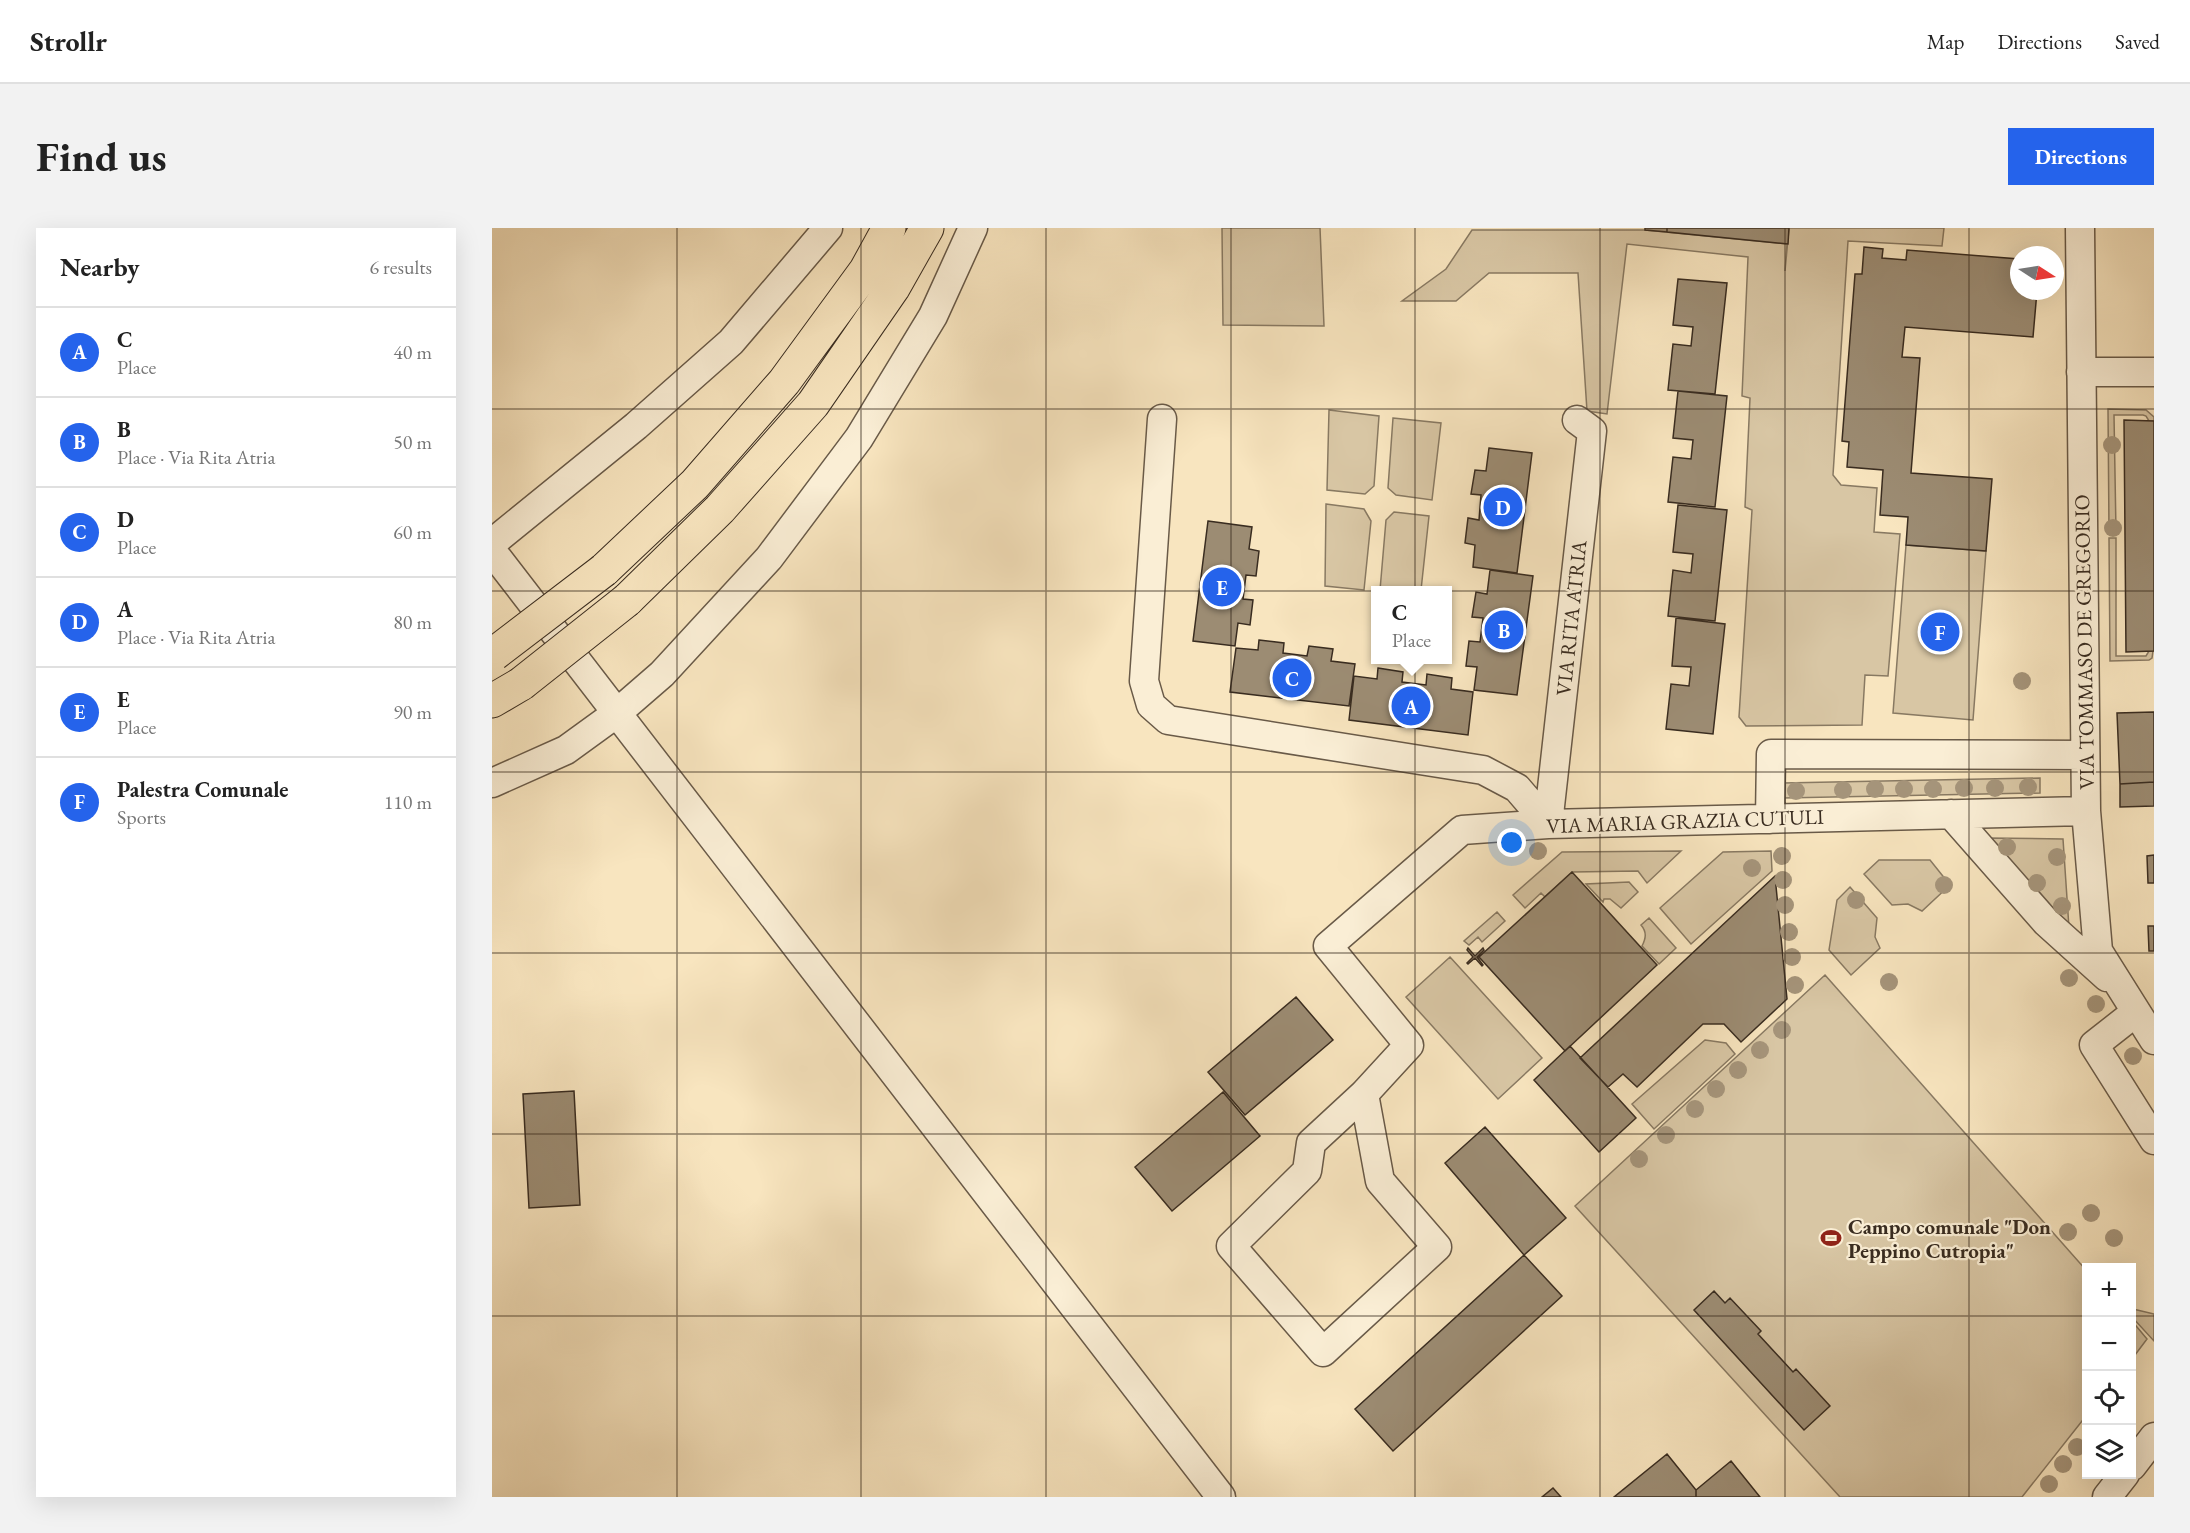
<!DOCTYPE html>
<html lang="en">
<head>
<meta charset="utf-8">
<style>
  body { margin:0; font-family:"EB Garamond",serif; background:#f2f2f2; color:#222 }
  .controls { position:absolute; right:18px; bottom:18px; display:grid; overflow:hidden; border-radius:0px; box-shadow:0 6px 24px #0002 }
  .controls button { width:54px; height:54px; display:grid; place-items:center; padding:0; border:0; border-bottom:2px solid #e0e0e0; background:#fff; color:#222; font:30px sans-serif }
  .compass { position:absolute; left:1518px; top:18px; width:54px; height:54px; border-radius:50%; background:#fff; box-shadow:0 6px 24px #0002; rotate:102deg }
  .you { position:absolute; left:1020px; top:615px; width:21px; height:21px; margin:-15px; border:4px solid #fff; border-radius:50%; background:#1a73e8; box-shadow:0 0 0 9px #1a73e833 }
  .badge { display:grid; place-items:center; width:39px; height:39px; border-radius:50%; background:#2563eb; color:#fff; font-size:20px; font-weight:700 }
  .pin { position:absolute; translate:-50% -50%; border:3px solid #fff; box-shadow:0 2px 6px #0006 }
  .popup { position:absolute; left:879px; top:358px; width:81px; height:78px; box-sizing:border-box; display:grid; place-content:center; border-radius:0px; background:#fff; filter:drop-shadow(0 2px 4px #0005); font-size:20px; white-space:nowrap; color:#767676 }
  .popup b { font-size:22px; color:#222 }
  .popup::after { content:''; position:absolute; left:50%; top:100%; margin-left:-12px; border:12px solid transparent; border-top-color:#fff }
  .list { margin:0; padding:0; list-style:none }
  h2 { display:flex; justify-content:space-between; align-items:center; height:78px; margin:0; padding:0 24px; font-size:26px }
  h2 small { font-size:20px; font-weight:400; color:#767676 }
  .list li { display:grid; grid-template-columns:39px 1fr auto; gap:18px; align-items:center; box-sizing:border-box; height:90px; padding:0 24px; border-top:2px solid #e0e0e0 }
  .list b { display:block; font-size:22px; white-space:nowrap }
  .list p { margin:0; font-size:20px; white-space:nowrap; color:#767676 }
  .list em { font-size:20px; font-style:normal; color:#767676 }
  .icon { flex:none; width:33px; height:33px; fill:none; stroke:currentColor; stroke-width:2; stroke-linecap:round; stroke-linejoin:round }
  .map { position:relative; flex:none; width:1662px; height:1269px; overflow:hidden; border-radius:0px }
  header { display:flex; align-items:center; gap:36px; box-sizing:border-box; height:84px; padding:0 30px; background:#fff; border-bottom:2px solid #e0e0e0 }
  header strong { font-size:28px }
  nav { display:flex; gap:33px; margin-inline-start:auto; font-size:21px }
  .intro { display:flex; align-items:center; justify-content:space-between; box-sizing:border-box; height:144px; padding:0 36px }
  h1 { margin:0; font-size:42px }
  .button { padding:15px 27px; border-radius:0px; background:#2563eb; color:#fff; font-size:21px; font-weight:700 }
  main { display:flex; gap:36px; padding:0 36px }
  aside { flex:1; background:#fff; border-radius:0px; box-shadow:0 6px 24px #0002 }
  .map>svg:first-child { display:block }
  .green { fill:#d8c6a4; stroke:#887962; stroke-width:1.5 }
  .building { fill:#9c8c73; stroke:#392c20; stroke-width:1.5 }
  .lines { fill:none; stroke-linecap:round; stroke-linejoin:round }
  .minor-casing { stroke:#695a48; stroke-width:31 }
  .major-casing { stroke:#392c20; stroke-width:35 }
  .minor { stroke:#faeed5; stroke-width:28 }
  .major { stroke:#f8e5bf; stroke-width:33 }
  .major-bridge-casing { stroke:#392c20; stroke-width:35; stroke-linecap:butt }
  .major-bridge { stroke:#f8e5bf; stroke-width:33 }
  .tree { fill:#a5947a }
  .grid { fill:none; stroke:#392c20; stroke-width:1.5; stroke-opacity:0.55 }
  .labels { text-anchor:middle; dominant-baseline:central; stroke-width:4.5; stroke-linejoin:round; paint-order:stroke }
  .street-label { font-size:21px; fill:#392c20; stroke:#faeed5 }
  .poi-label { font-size:21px; font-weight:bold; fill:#392c20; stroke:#faeed5; text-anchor:start }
</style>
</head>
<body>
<header>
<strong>Strollr</strong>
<nav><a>Map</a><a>Directions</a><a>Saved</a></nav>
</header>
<div class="intro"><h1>Find us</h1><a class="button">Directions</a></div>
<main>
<aside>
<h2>Nearby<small>6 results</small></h2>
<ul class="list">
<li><span class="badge">A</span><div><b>C</b><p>Place</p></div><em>40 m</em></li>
<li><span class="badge">B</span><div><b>B</b><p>Place · Via Rita Atria</p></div><em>50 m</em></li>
<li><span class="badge">C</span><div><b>D</b><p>Place</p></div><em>60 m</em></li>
<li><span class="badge">D</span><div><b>A</b><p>Place · Via Rita Atria</p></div><em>80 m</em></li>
<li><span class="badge">E</span><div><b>E</b><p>Place</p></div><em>90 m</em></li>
<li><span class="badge">F</span><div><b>Palestra Comunale</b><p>Sports</p></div><em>110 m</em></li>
</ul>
</aside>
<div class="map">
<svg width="1662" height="1269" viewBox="0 0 1662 1269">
  <rect width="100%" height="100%" fill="#f8e5bf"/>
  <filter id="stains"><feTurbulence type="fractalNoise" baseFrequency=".00333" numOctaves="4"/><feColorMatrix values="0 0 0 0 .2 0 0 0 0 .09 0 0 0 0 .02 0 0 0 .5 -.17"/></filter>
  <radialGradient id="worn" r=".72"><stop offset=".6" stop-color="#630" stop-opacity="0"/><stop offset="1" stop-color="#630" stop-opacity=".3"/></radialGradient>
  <path class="green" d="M730,0h98l4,98 -101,-1z
    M1297,0h155l-2,18 -94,-5 -15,234 8,10 36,3 -3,44 26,2 -12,142 -23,-1 -3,50 -116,1 -7,-9 13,-207 -7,-3 5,-109 -8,-2 6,-139 -121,-13 -20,170 -20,-3 -9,-138h-89l-33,28h-54l44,-32 26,-39h173l142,14 -2,27z
    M1616,181l38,1 8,7v4h-5l-3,-5 -3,-1h-29l2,117h-7z
    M837,182l50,6 -5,70 -9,8 -38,-4z
    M901,190l48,5 -9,77 -36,-5 -8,-7z
    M834,276l38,5 7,12 -7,69 -39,-4z
    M902,284l35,4 -8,74h-41l6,-70z
    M1617,310h7v118h30l3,-5h4l-1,7 -3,2 -39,1z
    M1414,317l80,6 -13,169 -80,-7z
    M1548,550v15l-257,5v-15z
    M1495,610l76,1 6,89z
    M1189,623l-34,32 -9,-12 -66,1 -27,25 -4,-4 -16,15 -12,-13 49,-43z
    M1279,623l1,20 -81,73 -31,-36 63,-56z
    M1387,632h51l20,25 -28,26 -14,-7 -16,1 -28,-31z
    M1137,654l9,10 -17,16 -11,-9h-6l-1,3 -17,-18z
    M1358,659l27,31 -2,19 5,11 -29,27 -22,-25 8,-50z
    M1005,684l8,9 -23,21 -4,-5 -9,8 -5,-4z
    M1157,690l27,30 -17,16 -17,-18c4,-8 5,-14 -1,-21z
    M958,729l92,101 -44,41 -92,-102z
    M1333,747l261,295v146l-64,81h-182l-265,-291z
    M1213,812l21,3 9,11 -81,75 -22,-25z
    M1641,1081l21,5v27l-22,-24z
    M1640,1093l15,18 -15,20z"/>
  <path class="building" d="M1153,0h22v4l-22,-2z
    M1175,0h122l-1,16 -121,-12z
    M1372,19l19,2 -1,9 24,2 1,-10 112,9v32h18l-4,46 -128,-10 -3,30 18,1 -9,115 81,6 -6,72 -80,-6 2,-28 -28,-2 3,-45 -36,-3 2,-25 -7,-1 13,-167h7z
    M1186,51l49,4 -12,111 -47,-4 5,-46 18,2 2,-19 -20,-2z
    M1186,163l49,5 -12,111 -47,-5 5,-45 18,2 2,-19 -20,-2z
    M1632,192l30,1v230l-28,1z
    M997,220l43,5 -15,120 -44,-6 2,-22 -10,-2 3,-25 11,2 2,-25 -10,-1 4,-24 11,1z
    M1186,277l49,5 -12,111 -47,-5 5,-46 18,3 2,-19 -20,-2z
    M716,293l44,6 -3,22 10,2 -3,25 -10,-1 -3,24 10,1 -3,25 -12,-2 -3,23 -42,-5z
    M998,342l43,6 -16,119 -43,-5 3,-23 -11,-1 3,-25 11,1 3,-24 -11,-1 4,-25 11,2z
    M1184,390l49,6 -12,110 -47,-5 5,-45 18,2 2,-19 -19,-1z
    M767,412l25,3 -1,10 24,3 2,-10 24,3 -2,12 24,3 -6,42 -119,-14 6,-44 22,2z
    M886,440l25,4 -1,10 24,3 1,-11 25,4 -1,11 22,3 -5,43 -119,-15 5,-44 23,3z
    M1662,484v70l-34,2 -3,-71z
    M1662,554v24l-34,1v-23z
    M1662,627v28h-6l-1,-27z
    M1080,644l85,93 -92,86 -86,-94z
    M1283,648l12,123 -46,43 -17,-18h-21l-66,63 -14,-13 -15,13 -28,-29z
    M1656,698h6v25h-5z
    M976,720l7,8 8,-8 1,2 -7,7 6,8 -1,1 -7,-8 -7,6 -1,-1 6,-6 -6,-7z
    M804,769l37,43 -88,75 -37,-43z
    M1078,818l66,72 -37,34 -65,-72z
    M82,863l6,114 -51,3 -6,-114z
    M731,864l37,44 -88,75 -37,-44z
    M993,899l81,91 -42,37 -79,-92z
    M1032,1027l38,41 -169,155 -38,-42z
    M1222,1063l11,12 5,-5 31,33 -3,3 35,38 3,-3 34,37 -26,24 -110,-120z
    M1175,1226l29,36v7h-82z
    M1239,1233l29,36h-64v-7z
    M1061,1260l8,9h-19z"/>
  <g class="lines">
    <g class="minor-casing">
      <path id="minor" d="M1588,0l6,583 12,140 56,89
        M1589,144h73
        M670,191l-18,262 7,24 17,15 315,50 34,18 31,36
        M0,315l144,-117 95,-84 97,-114
        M0,323l729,946
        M0,555l74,-33 51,-37 45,-39 107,-116 90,-120 74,-122 40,-88
        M1459,586l95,108 61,55
        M1278,591l1,-65 314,1
        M1056,596l44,-393 -15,-11
        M1644,784l-42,33 60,95
        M872,866l16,87 57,66 -114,105 -92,-106 76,-75 4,-28 53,-49 45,-49 -81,-99 134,-116 86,-6 538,-13
        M1640,1238l22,-29
        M1615,1269l18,-23"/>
    </g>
    <g class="major-casing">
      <path id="major" d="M112,342l91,-86 89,-102 82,-112 23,-42
        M135,372l93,-91 93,-105 80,-116 34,-60
        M0,473l29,-17"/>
    </g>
    <use href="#minor" class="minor"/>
    <use href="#major" class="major"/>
    <g class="major-bridge-casing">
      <path id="major-bridge" d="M2,426l110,-84
        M29,456l106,-84"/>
    </g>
    <use href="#major-bridge" class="major-bridge"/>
  </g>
  <g class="tree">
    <circle cx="1620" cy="217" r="9"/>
    <circle cx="1621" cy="300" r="9"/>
    <circle cx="1530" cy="453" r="9"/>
    <circle cx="1536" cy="559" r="9"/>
    <circle cx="1472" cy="560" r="9"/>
    <circle cx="1503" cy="560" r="9"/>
    <circle cx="1383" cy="561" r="9"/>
    <circle cx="1412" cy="561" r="9"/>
    <circle cx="1441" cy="561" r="9"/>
    <circle cx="1351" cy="562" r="9"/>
    <circle cx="1304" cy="563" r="9"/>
    <circle cx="1515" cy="619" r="9"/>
    <circle cx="1046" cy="623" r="9"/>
    <circle cx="1290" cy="628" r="9"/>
    <circle cx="1565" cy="629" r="9"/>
    <circle cx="1260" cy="640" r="9"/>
    <circle cx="1291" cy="652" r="9"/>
    <circle cx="1545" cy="655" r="9"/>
    <circle cx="1452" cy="657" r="9"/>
    <circle cx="1364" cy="672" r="9"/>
    <circle cx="1293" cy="677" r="9"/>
    <circle cx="1570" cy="678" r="9"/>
    <circle cx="1297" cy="704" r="9"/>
    <circle cx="1300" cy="729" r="9"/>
    <circle cx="1577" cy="750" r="9"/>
    <circle cx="1397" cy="754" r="9"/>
    <circle cx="1303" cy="757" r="9"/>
    <circle cx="1604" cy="776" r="9"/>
    <circle cx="1290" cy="802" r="9"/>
    <circle cx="1268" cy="822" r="9"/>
    <circle cx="1641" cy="828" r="9"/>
    <circle cx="1246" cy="842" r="9"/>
    <circle cx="1224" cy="861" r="9"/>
    <circle cx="1203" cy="881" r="9"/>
    <circle cx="1174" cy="907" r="9"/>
    <circle cx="1147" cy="931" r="9"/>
    <circle cx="1599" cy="985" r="9"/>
    <circle cx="1576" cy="1004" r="9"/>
    <circle cx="1622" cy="1010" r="9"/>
    <circle cx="1585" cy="1219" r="9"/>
    <circle cx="1571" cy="1236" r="9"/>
    <circle cx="1557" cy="1256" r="9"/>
  </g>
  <path class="grid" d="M185,0v1269M369,0v1269M554,0v1269M739,0v1269M923,0v1269M1108,0v1269M1293,0v1269M1477,0v1269M0,181h1662M0,363h1662M0,544h1662M0,725h1662M0,906h1662M0,1088h1594M1640,1088h22"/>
  <defs>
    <g id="stadium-bare" transform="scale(1.62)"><path d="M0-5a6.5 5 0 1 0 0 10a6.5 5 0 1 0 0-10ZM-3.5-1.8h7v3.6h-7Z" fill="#8f2418" stroke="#faeed5" stroke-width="2.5" paint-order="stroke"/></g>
  </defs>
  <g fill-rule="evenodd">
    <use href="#stadium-bare" x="1339" y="1010"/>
  </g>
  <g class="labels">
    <g class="street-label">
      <text transform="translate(1079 390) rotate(-84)">VIA RITA ATRIA</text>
      <text transform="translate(1592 414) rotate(-91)">VIA TOMMASO DE GREGORIO</text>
      <text transform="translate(1193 593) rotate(-2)">VIA MARIA GRAZIA CUTULI</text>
    </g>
    <g class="poi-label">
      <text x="1356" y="998">Campo comunale "Don<tspan x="1356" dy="24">Peppino Cutropia"</tspan></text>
    </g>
  </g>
  <rect width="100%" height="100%" filter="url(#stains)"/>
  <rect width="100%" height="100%" fill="url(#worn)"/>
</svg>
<div class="controls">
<button>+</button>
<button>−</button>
<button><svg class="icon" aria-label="locate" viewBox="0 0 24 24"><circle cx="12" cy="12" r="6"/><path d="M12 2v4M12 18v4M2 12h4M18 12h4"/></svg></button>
<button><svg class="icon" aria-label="layers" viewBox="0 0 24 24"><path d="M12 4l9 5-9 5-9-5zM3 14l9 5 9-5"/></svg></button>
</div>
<svg class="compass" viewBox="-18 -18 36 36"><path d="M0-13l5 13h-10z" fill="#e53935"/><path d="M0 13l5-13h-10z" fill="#767676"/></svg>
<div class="you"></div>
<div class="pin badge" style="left:919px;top:478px">A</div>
<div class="popup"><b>C</b>Place</div>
<div class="pin badge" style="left:1012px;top:402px">B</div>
<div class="pin badge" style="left:800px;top:450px">C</div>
<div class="pin badge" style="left:1011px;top:279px">D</div>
<div class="pin badge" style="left:730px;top:359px">E</div>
<div class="pin badge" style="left:1448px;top:404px">F</div>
</div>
</main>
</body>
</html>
